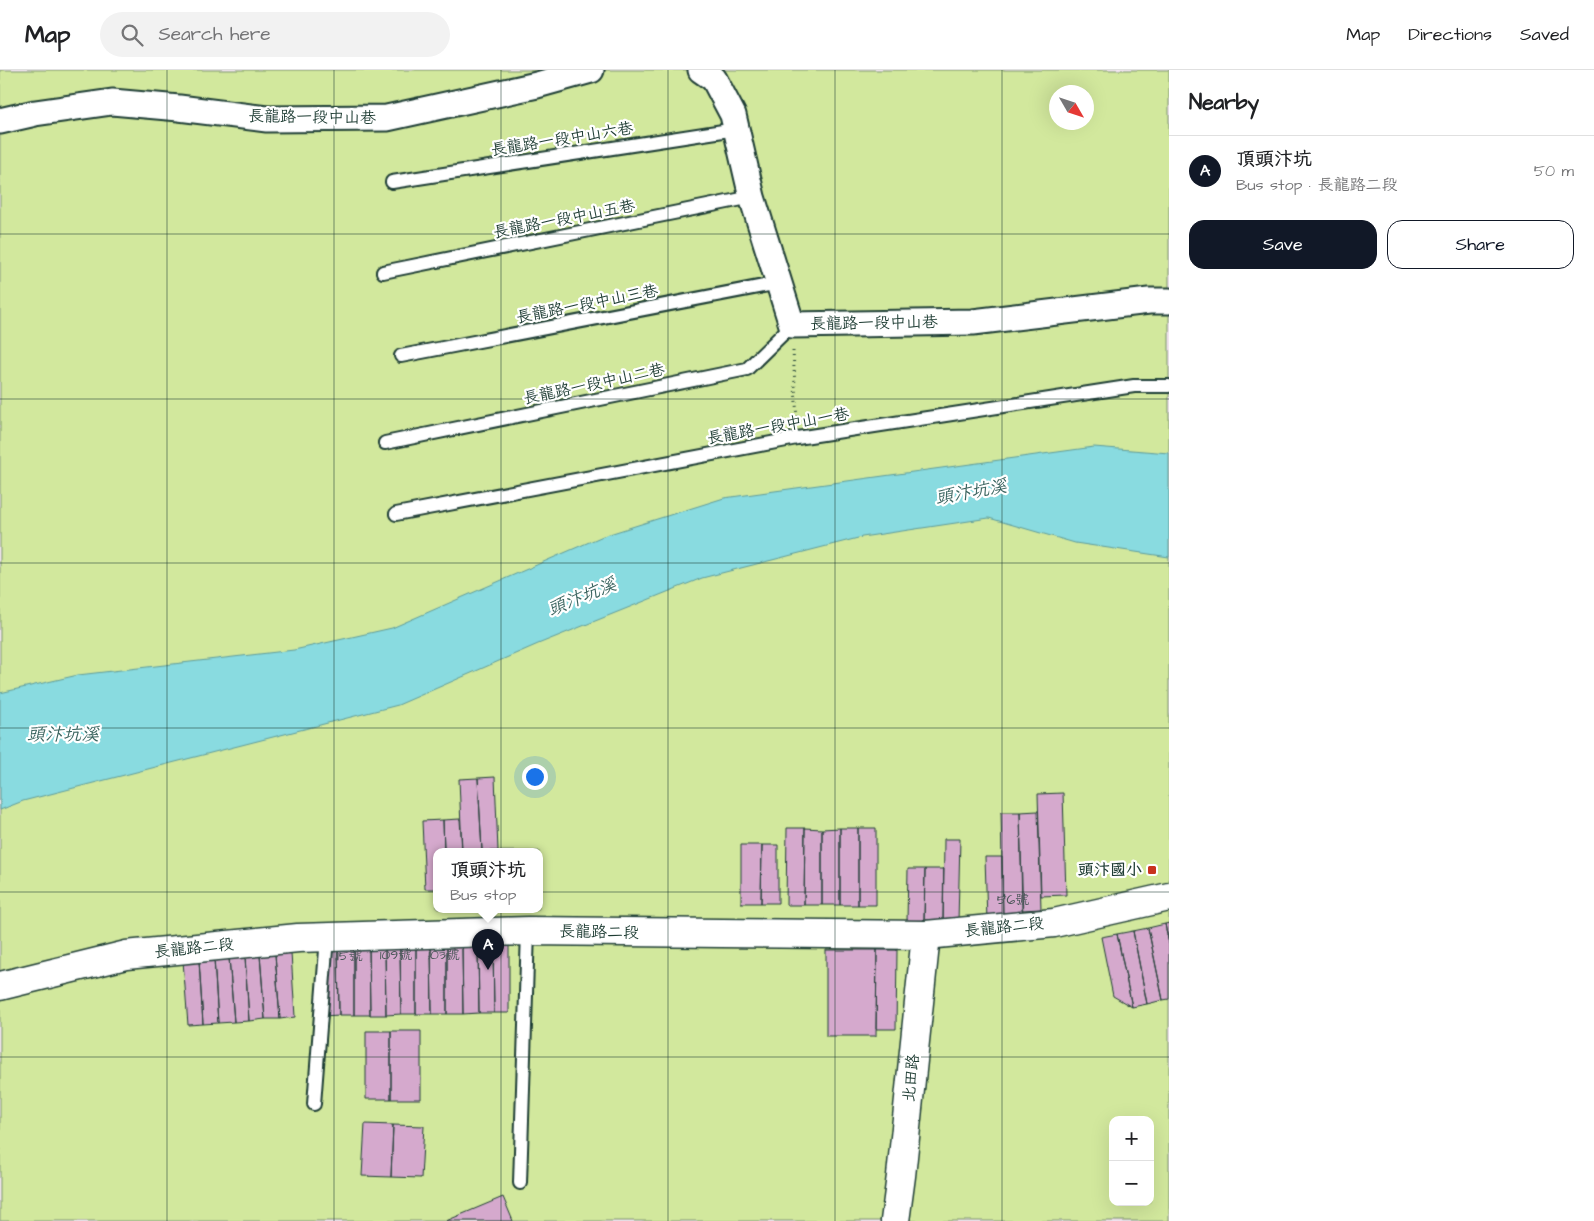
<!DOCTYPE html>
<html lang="en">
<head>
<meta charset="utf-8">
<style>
  body { margin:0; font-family:"Architects Daughter","LXGW WenKai TC",sans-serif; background:#f2f2f2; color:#202124 }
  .controls { position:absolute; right:15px; bottom:15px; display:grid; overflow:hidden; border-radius:10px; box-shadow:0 5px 20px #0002 }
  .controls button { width:45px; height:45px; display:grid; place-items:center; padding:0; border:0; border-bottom:1px solid #e0e0e0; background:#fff; color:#202124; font:25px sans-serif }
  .compass { position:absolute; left:1049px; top:15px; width:45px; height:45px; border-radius:50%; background:#fff; box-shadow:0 5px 20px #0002; rotate:129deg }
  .you { position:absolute; left:534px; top:706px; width:18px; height:18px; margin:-12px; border:4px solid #fff; border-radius:50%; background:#1a73e8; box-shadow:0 0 0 8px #1a73e833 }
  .badge { display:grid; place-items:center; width:32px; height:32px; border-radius:50%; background:#111827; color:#fff; font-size:16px; font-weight:700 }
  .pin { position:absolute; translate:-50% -41px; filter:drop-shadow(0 1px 2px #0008) }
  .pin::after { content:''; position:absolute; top:26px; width:18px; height:15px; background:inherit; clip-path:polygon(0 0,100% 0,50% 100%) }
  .popup { position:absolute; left:433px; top:778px; width:110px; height:65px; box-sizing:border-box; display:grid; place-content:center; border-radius:10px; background:#fff; filter:drop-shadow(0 1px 4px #0005); font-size:16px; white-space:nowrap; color:#757577 }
  .popup b { font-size:19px; color:#202124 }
  .popup::after { content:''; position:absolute; left:50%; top:100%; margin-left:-10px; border:10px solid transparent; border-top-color:#fff }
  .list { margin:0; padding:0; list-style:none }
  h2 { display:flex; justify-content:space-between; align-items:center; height:65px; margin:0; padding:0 20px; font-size:21px }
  h2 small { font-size:16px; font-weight:400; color:#757577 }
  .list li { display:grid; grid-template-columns:32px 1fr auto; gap:15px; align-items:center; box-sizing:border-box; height:70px; padding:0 20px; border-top:1px solid #e0e0e0 }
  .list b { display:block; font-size:19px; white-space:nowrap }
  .list p { margin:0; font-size:16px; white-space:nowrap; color:#757577 }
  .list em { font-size:16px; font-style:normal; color:#757577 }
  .actions { display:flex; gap:10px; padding:15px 20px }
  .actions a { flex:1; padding:11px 0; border:1px solid #111827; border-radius:15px; text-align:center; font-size:18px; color:#111827 }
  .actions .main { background:#111827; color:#fff }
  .icon { flex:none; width:28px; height:28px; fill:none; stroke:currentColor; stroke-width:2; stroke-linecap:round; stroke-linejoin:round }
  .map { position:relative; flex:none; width:1169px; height:1151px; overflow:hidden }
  header { display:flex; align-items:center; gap:30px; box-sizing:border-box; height:70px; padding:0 25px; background:#fff; border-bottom:1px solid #e0e0e0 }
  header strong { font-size:24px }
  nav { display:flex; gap:28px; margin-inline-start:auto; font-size:18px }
  .search { width:350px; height:45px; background:#f2f2f2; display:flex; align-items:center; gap:12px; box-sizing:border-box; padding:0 18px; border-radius:28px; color:#757577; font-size:19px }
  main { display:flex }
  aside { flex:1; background:#fff }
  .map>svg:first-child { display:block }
  .green { fill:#d2e89d; stroke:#789268; fill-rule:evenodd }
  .water { fill:#89dbe0; stroke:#5f9c9b }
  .building { fill:#d5a9cd; stroke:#1f3d34 }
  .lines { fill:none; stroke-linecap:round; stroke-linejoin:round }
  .service-casing { stroke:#1f3d34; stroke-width:16 }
  .minor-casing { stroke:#1f3d34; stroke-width:29 }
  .tertiary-casing { stroke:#1f3d34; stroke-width:31 }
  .secondary-casing { stroke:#1f3d34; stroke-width:31 }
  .path { stroke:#1f3d34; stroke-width:3; stroke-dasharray:1 4; stroke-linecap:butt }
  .service { stroke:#fff; stroke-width:12 }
  .minor { stroke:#fff; stroke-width:25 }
  .tertiary { stroke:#fff; stroke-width:28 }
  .secondary { stroke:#fff; stroke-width:28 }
  .grid { fill:none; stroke:#1f3d34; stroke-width:1; stroke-opacity:0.55 }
  .poi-dot { fill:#c8321e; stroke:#fff; stroke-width:2 }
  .labels { text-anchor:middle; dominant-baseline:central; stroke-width:4.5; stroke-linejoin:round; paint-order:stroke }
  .number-label { font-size:14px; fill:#4c585a }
  .street-label { font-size:16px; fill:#1f3d34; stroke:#fff }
  .poi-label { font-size:16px; font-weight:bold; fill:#1f3d34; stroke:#fff; text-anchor:end }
  .water-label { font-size:18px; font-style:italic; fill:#3a645f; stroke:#fff }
</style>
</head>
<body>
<header>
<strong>Map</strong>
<div class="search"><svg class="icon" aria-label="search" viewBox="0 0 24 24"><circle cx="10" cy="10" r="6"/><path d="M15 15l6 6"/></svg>Search here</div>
<nav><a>Map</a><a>Directions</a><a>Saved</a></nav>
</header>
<main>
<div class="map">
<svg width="1169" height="1151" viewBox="0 0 1169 1151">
  <rect width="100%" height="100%" fill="#f2e5f0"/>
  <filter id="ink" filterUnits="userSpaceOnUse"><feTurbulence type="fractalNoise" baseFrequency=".02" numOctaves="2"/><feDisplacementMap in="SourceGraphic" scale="10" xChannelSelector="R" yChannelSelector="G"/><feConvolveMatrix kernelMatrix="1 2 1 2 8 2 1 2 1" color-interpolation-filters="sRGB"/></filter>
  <g filter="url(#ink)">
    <path class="green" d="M0,0h1169v1151h-1169zM1056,22h30v30h-30zM437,781h102v58h-102zM1113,1050h37v82h-37z"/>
    <path class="water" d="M1094,377l75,6v104l-94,-14 -86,-25 -127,19 -160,41 -164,66 -140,61 -375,96 -23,9v-117l78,-18 216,-25 98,-22 211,-92 121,-38z"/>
    <path class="building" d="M495,707l3,74h-16l-4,-73z
      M478,708l4,73h-20l-3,-72z
      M1063,723l3,102 -25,1 -3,-102z
      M1038,741l3,98 -19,1 -2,-98z
      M1001,742h19l3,108 -20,1z
      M460,749l2,32h-18l-1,-31z
      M443,750l1,31h-7v38h-12l-3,-68z
      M787,758h18l-1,77h-18z
      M805,758l17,1v76h-18z
      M840,758h18v77h-18z
      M840,758v77h-18v-76z
      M858,758h18v77h-18z
      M944,769h16l-2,83h-15z
      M741,775h21l-1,58h-20z
      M762,775h16v58h-17z
      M985,787h17l1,64h-16z
      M908,799h17l-1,52h-17z
      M925,799h19l-1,53 -19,3z
      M1169,853v21l-4,-20z
      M1165,854l4,20v55l-6,1 -15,-72z
      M1148,858l15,72 -16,4 -14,-73z
      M1133,861l14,73 -15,3 -15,-73z
      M1117,864l15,73 -19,-11 -12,-59z
      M493,874h16v69h-15z
      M493,874l1,69h-15l-1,-68z
      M431,875h16v69h-15z
      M431,875l1,69h-16v-68z
      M447,875h15l1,69h-16z
      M462,875h16l1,68 -16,1z
      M369,876h16l1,69h-16z
      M369,876l1,69h-16v-68z
      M385,876h15l1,68 -15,1z
      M400,876h16v68h-15z
      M323,877h15l1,68 -16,1z
      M338,877h16v68h-15z
      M826,880h51l-1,86h-50z
      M877,880h20l-1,79h-20z
      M291,883l4,64 -15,2 -5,-65z
      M275,884l5,65h-15l-5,-64z
      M260,885l5,64 -16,2 -4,-65z
      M245,886l4,65 -15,1 -5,-65z
      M229,887l5,65 -16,1 -4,-65z
      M214,888l4,65 -15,1 -4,-64z
      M199,890l4,64 -15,1 -5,-64z
      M366,961h25v68h-25z
      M391,961h30v68h-30z
      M365,1054l28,1 -2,52 -29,-1z
      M393,1055l31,1 -3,52 -30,-1z
      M503,1127l10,24h-67z"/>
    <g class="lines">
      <g class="service-casing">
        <path id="service" d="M392,112l344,-53
          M383,202l369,-75
          M401,286l378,-73
          M385,373l362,-74 45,-44
          M396,444l401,-76 337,-52h35
          M314,1034l13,-167
          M520,1113l8,-252"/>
      </g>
      <g class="minor-casing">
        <path id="minor" d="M701,0l13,9 19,36 19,82 40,128 181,-3 176,-21h20
          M0,51l35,-8 77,-11 67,6 88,11 120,-1 150,-33 54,-15"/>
      </g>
      <g class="tertiary-casing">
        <path id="tertiary" d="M895,1151l6,-45 25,-241"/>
      </g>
      <g class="secondary-casing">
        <path id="secondary" d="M0,916l126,-31 172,-17 230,-7 398,4 128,-12 115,-26"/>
      </g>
      <path class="path" d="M793,281l4,69"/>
      <use href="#service" class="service"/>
      <use href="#minor" class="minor"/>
      <use href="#tertiary" class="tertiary"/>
      <use href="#secondary" class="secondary"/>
    </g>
  </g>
  <path class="grid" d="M167,0v1151M334,0v1151M501,0v1151M668,0v1151M835,0v1151M1002,0v1151M0,164h1169M0,329h1169M0,493h1169M0,658h1169M0,822h1169M0,987h1169"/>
  <rect class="poi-dot" x="1147" y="795" width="10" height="10" rx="2.5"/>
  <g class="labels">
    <g class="number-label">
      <text x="1013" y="830">56號</text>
      <text x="396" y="885">109號</text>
      <text x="444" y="885">103號</text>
      <text x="349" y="886">115號</text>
    </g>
    <g class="street-label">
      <text transform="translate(312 47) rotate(1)">長龍路一段中山巷</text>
      <text transform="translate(562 69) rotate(-9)">長龍路一段中山六巷</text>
      <text transform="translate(564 149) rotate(-11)">長龍路一段中山五巷</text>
      <text transform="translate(587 234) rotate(-11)">長龍路一段中山三巷</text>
      <text transform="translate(874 253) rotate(-1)">長龍路一段中山巷</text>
      <text transform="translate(594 314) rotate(-12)">長龍路一段中山二巷</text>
      <text transform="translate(778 356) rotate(-10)">長龍路一段中山一巷</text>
      <text transform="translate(1004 857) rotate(-6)">長龍路二段</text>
      <text transform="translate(599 862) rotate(1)">長龍路二段</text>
      <text transform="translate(194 878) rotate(-6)">長龍路二段</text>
      <text transform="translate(911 1008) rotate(-84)">北田路</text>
    </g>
    <g class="poi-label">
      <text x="1142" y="800">頭汴國小</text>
    </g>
    <g class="water-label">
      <text transform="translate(971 422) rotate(-10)">頭汴坑溪</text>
      <text transform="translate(582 527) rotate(-22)">頭汴坑溪</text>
      <text x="63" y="664">頭汴坑溪</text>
    </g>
  </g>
</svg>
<div class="controls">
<button>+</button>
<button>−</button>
</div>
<svg class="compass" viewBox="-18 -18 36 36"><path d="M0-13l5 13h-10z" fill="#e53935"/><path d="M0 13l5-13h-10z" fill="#757577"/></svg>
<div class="you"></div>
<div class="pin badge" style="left:488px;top:900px">A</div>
<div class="popup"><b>頂頭汴坑</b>Bus stop</div>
</div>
<aside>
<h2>Nearby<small></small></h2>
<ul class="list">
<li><span class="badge">A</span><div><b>頂頭汴坑</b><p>Bus stop · 長龍路二段</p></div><em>50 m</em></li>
</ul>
<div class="actions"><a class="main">Save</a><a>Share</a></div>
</aside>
</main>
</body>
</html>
